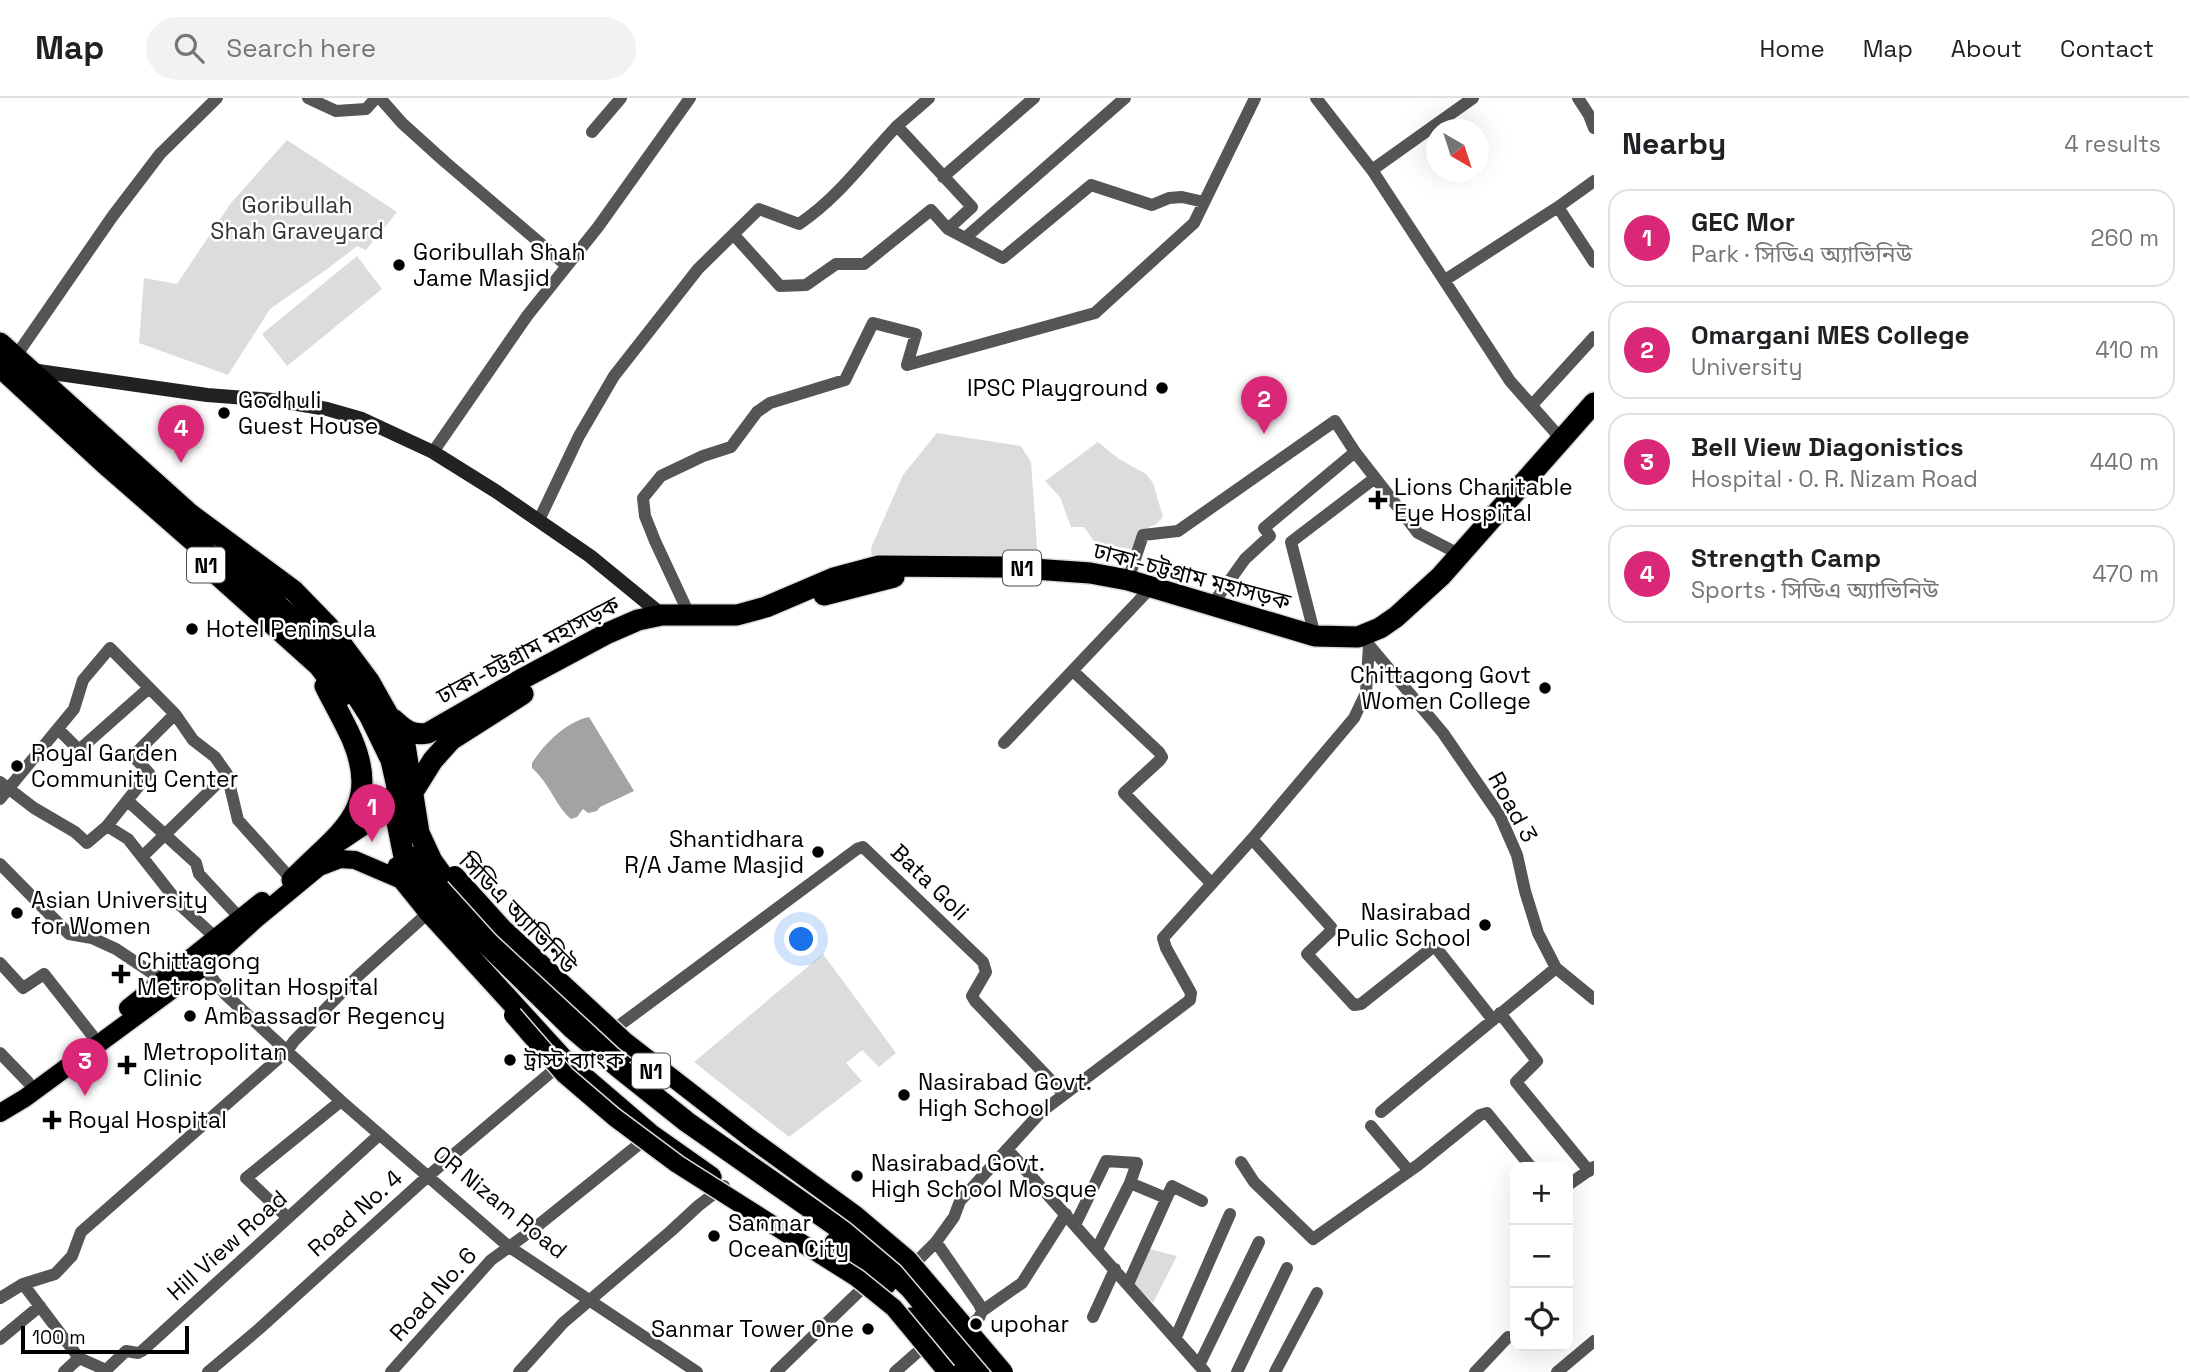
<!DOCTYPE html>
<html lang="en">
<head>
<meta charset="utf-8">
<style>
  body { margin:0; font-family:"Space Grotesk","Noto Sans Bengali",sans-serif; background:#f2f2f2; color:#202124 }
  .controls { position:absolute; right:21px; bottom:21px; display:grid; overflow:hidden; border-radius:14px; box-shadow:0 7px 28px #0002 }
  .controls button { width:63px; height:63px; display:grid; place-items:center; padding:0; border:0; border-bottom:2px solid #e0e0e0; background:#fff; color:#202124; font:35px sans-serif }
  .compass { position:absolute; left:1426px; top:21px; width:63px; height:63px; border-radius:50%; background:#fff; box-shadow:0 7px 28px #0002; rotate:141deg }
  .scale { position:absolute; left:21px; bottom:18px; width:168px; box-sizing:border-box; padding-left:7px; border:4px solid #000; border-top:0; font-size:19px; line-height:24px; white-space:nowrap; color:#000; -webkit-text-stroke:5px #fff; paint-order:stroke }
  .you { position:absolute; left:802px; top:842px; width:24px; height:24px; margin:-18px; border:5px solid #fff; border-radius:50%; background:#1a73e8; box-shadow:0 0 0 10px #1a73e833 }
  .badge { display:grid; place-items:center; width:46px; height:46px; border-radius:50%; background:#db2777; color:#fff; font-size:23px; font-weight:700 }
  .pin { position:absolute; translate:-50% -58px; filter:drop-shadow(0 2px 4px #0008) }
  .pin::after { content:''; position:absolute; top:37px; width:24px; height:21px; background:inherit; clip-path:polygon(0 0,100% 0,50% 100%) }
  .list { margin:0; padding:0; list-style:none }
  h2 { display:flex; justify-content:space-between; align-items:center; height:91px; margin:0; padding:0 28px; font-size:30px }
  h2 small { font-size:23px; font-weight:400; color:#757577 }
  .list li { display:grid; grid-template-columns:46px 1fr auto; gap:21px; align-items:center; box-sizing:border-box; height:98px; margin:0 14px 14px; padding:0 14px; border:2px solid #e0e0e0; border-radius:21px }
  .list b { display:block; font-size:26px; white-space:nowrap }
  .list p { margin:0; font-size:23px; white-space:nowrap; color:#757577 }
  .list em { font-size:23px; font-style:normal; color:#757577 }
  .icon { flex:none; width:38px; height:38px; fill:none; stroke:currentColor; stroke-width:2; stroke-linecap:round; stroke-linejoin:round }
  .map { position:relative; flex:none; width:1594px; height:1274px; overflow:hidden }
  header { display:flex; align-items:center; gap:42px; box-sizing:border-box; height:98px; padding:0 35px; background:#fff; border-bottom:2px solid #e0e0e0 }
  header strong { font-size:33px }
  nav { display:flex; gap:38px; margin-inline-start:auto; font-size:24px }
  .search { width:490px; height:63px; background:#f2f2f2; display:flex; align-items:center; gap:18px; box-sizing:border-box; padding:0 24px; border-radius:38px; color:#757577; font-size:26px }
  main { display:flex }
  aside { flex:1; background:#fff }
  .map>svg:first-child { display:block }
  .green { fill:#dcdcdc }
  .water { fill:#a3a3a3 }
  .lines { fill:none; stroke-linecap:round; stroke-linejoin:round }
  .primary-casing { stroke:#dbdbdb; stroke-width:21 }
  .highway-casing { stroke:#dbdbdb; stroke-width:24 }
  .street { stroke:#555; stroke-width:12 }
  .secondary { stroke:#222; stroke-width:14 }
  .primary { stroke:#000; stroke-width:18 }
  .highway { stroke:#000; stroke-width:21 }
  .primary-bridge-casing { stroke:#dbdbdb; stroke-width:21; stroke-linecap:butt }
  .primary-bridge { stroke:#000; stroke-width:18 }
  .poi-dot { fill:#000; stroke:#fff; stroke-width:2.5 }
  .labels { text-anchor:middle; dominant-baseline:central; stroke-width:5; stroke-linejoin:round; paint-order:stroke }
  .shield { fill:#fff; stroke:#4c4c4c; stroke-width:2 }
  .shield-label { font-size:21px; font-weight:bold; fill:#000 }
  .park-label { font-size:23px; fill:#333; stroke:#fff }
  .poi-label { font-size:23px; fill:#000; stroke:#fff; text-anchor:start }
  .street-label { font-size:23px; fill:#000; stroke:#fff }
</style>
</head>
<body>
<header>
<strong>Map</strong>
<div class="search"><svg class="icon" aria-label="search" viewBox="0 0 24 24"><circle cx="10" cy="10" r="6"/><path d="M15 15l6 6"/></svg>Search here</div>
<nav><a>Home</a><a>Map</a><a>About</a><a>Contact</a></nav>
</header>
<main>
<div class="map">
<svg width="1594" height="1274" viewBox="0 0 1594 1274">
  <rect width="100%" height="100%" fill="#fff"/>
  <path class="green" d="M287,42l110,72 -31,38 -9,-4 -27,21 -60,42 -42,66 -89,-32 5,-65 33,6 54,-81z
    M357,158l25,33 -95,77 -25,-32z
    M937,335l84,13 10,16 7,98 -79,-4 -87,6 -1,-14 32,-73z
    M1098,344l21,17 27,15 7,9 10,34 -7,7 -13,6 -8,20 -16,-3 -17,6 -18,-26h-13l-11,-30 -15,-16z
    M823,856l73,99 -17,14 -17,-17 -16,13 16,18 -73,56 -95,-75z
    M1150,1151l27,7 -24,47 -21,-21z"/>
  <path class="water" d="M589,619l45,74 -34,16 -3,4 -9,2 -5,-4 -6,8 -6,2c-16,-14 -21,-35 -39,-51v-5c13,-20 34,-41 57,-46z"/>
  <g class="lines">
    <g class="primary-casing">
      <path id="primary" d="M337,746l49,-33
        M128,910l134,-107
        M0,1015l25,-15 178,-131 53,-48 63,-52 21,-8 15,1 49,21"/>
    </g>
    <g class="highway-casing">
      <path id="highway" d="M0,245l190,171 104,77 34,35 41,55 36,64 14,88 13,28 24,33 114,109 57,49
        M0,269l104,96 127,111
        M224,457l105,98 40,62 22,45 11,49
        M212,472l107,96 23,30
        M824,497l70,-18
        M393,621c12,11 19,17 35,14l92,-53 88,-47 30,-13 24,-5h75l29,-8 68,-29 45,-12 126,1 85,6 38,7 187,56 43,1 22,-9 16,-11 45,-41 153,-173
        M413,694l20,-32 18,-20 72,-46
        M392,699l12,60 11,19
        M415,759l15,27 17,21 125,123 46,39 69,55 182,127 42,40 68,83
        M398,769l6,14 25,31 136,149 85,73 61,43
        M292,782c45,-47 91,-68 60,-141 -8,-18 -18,-35 -27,-53
        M835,1145l51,41
        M911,1220l21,22 24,32"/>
    </g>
    <path class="street" d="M308,0l28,13 30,-2 10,-11
      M380,0l22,25 42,38 123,105
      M1316,0l56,72 138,211 52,59
      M1578,0l11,17 5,13
      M592,34l29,-34
      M1372,72l101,-72
      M943,79l91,-79
      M1558,109l36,55
      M948,131l55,29 88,-73 61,20 17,-7 13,-1 22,5
      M734,137l46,51 26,-1 30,-21h28l67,-54 17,19 24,-22 -75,-81
      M965,140l160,-140
      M1445,182l113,-73 36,-26
      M16,258l96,-139 48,-63 57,-56
      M1532,307l62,-68
      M433,354l94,-136 71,-89 92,-129
      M539,422l40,-84 35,-60 84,-107 61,-60 40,15c39,-26 65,-63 97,-97 11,-10 22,-19 33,-29
      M1128,482l15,-45 35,-4 157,-110 20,31 63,81 43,22
      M1212,507l33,-46 25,-23 -6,-8 91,-76
      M689,516l-34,-73 -10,-25 -2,-18 18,-22 42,-20 28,-9 26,-35 13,-9 75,-23 28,-57 43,11 -9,31 188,-52 99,-90 61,-125
      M1315,538l-24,-94 84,-64
      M1369,547l74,88 57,83 17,39 8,36 13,42 18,35 38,31
      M1073,573l86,81 3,5 -2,3 -36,33 88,91
      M59,632l20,20 70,-62
      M1004,645l141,-149 1,-8
      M0,684l34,26 41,24 12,11 20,-17 42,-53 -16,-17 42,-42
      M0,701l74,-90 9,-29 27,-32 65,66 18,26 22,17 12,17 11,46 54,60
      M128,703l68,62 3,11 40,43
      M107,728l21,13 52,66 37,34
      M1252,741l79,88 1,3 -25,24 47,51 7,-1 72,-57 4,2 56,71
      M142,759l85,-83
      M0,766l69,70 23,4 24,11 48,32
      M0,865l23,25 21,-14 48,61
      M203,869l22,27 116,107 167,145 189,126
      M1500,915l37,48 -21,21 73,89
      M609,935l248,-184 6,-2 120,115 3,10 -14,24 3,5 88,92
      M0,955l28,29
      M1381,1014l175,-144
      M1371,1028l38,45
      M1007,1051l198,223
      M1241,1064l13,20 59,57 105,-74 62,-50 7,-2 44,54
      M1130,1085l36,15
      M1568,1087l26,-18
      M288,1120l-42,-40 95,-77
      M1075,1127l31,-64 31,2 -7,20 -33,66
      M909,1171l27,-27
      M23,1186l56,74
      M1128,1186l44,-98 30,15
      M0,1200l23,-14 32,-10 17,-18 9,-24 206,-181 7,-10 64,-65 71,-64
      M982,1213l40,-28 44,-69
      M1093,1219l22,-48
      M965,1231l14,-11 3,-7 -3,-7 -43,-62 18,-25 6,-16 81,-89 149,-112 1,-7 -25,-45 -3,-10 89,-99 102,-121 12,-25 3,-48
      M1176,1239l54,-123
      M0,1241l40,-33
      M1199,1267l60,-123
      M64,1274l15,-14 27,12 20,-19 12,2 4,-2 237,-216
      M208,1274l51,-43 168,-152 135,-114
      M391,1274l100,-112 40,-29 117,-94
      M519,1274l44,-49 108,-92 27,-25 26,-20
      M776,1274l94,-91
      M895,1274l34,-30
      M1237,1274l50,-104
      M1275,1274l42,-79
      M1475,1274l33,-35
      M1557,1274l37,-31"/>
    <path class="secondary" d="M31,272l176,25 66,5 54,9 35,10 71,33 64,40 93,64 72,59"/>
    <use href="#primary" class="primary"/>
    <use href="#highway" class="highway"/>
    <g class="primary-bridge-casing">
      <path id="primary-bridge" d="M455,777l48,53 122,113 125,97 106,77 52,44 96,113
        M513,917l52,60 49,42 63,47 180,114 37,30 53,64"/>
    </g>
    <use href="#primary-bridge" class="primary-bridge"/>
  </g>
  <g class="poi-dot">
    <circle cx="399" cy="167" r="7"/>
    <circle cx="1162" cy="290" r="7"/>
    <circle cx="224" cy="315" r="7"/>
    <path d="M1374.5 391.5h7v7h7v7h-7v7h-7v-7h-7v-7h7z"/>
    <circle cx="192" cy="531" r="7"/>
    <circle cx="1545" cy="590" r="7"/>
    <circle cx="17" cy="668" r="7"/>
    <circle cx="818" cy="754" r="7"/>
    <circle cx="17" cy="815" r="7"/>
    <circle cx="1485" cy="827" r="7"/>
    <path d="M117.5 865.5h7v7h7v7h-7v7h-7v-7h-7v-7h7z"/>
    <circle cx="190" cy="918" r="7"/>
    <circle cx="510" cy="962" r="7"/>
    <path d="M123.5 956.5h7v7h7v7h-7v7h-7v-7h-7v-7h7z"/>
    <circle cx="904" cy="997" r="7"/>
    <path d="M48.5 1011.5h7v7h7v7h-7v7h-7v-7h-7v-7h7z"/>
    <circle cx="857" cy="1078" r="7"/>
    <circle cx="714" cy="1138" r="7"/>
    <circle cx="976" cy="1226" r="7"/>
    <circle cx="868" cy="1231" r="7"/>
  </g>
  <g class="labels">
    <g class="shield">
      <rect x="187" y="449.5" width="38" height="35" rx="5"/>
      <rect x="1003" y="452.5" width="38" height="35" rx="5"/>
      <rect x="632" y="955.5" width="38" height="35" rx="5"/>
    </g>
    <g class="shield-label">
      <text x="206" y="467">N1</text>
      <text x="1022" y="470">N1</text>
      <text x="651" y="973">N1</text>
    </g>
    <g class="park-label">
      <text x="297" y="107">Goribullah<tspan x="297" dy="26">Shah Graveyard</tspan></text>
    </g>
    <g class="poi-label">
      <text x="413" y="154">Goribullah Shah<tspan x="413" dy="26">Jame Masjid</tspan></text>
      <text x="1148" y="290" text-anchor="end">IPSC Playground</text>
      <text x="238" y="302">Godhuli<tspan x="238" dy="26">Guest House</tspan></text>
      <text x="1394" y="389">Lions Charitable<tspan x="1394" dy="26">Eye Hospital</tspan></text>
      <text x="206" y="531">Hotel Peninsula</text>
      <text x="1531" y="577" text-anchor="end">Chittagong Govt<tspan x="1531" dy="26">Women College</tspan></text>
      <text x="31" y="655">Royal Garden<tspan x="31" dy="26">Community Center</tspan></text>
      <text x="804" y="741" text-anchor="end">Shantidhara<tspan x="804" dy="26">R/A Jame Masjid</tspan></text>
      <text x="31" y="802">Asian University<tspan x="31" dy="26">for Women</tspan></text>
      <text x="1471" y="814" text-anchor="end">Nasirabad<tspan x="1471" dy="26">Pulic School</tspan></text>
      <text x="137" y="863">Chittagong<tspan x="137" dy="26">Metropolitan Hospital</tspan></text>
      <text x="204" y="918">Ambassador Regency</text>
      <text x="143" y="954">Metropolitan<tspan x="143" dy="26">Clinic</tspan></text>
      <text x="524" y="962">ট্রাস্ট ব্যাংক</text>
      <text x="918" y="984">Nasirabad Govt.<tspan x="918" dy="26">High School</tspan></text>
      <text x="68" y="1022">Royal Hospital</text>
      <text x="871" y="1065">Nasirabad Govt.<tspan x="871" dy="26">High School Mosque</tspan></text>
      <text x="728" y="1125">Sanmar<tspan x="728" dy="26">Ocean City</tspan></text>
      <text x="990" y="1226">upohar</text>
      <text x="854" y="1231" text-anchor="end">Sanmar Tower One</text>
    </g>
    <g class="street-label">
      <text transform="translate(1192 478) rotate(15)">ঢাকা-চট্টগ্রাম মহাসড়ক</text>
      <text transform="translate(528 552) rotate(-28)">ঢাকা-চট্টগ্রাম মহাসড়ক</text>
      <text transform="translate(1513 709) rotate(61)">Road 3</text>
      <text transform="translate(930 784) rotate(44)">Bata Goli</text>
      <text transform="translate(518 815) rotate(46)">সিডিএ অ্যাভিনিউ</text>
      <text transform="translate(500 1104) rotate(39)">OR Nizam Road</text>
      <text transform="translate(355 1115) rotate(-42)">Road No. 4</text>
      <text transform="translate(227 1147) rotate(-42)">Hill View Road</text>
      <text transform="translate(433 1196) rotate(-48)">Road No. 6</text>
    </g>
  </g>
</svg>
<div class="controls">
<button>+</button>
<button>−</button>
<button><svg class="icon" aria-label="locate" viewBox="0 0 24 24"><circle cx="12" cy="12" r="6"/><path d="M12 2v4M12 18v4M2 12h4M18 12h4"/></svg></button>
</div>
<svg class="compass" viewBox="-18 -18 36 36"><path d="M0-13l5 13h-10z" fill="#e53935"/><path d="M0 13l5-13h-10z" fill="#757577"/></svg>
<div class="scale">100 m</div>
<div class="you"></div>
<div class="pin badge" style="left:372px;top:744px">1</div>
<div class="pin badge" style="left:1264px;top:336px">2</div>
<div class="pin badge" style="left:85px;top:998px">3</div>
<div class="pin badge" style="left:181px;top:365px">4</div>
</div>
<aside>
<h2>Nearby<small>4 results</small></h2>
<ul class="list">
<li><span class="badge">1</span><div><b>GEC Mor</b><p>Park · সিডিএ অ্যাভিনিউ</p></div><em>260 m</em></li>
<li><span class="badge">2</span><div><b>Omargani MES College</b><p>University</p></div><em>410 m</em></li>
<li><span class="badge">3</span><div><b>Bell View Diagonistics</b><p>Hospital · O. R. Nizam Road</p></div><em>440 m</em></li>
<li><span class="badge">4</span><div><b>Strength Camp</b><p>Sports · সিডিএ অ্যাভিনিউ</p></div><em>470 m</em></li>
</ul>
</aside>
</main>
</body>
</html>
